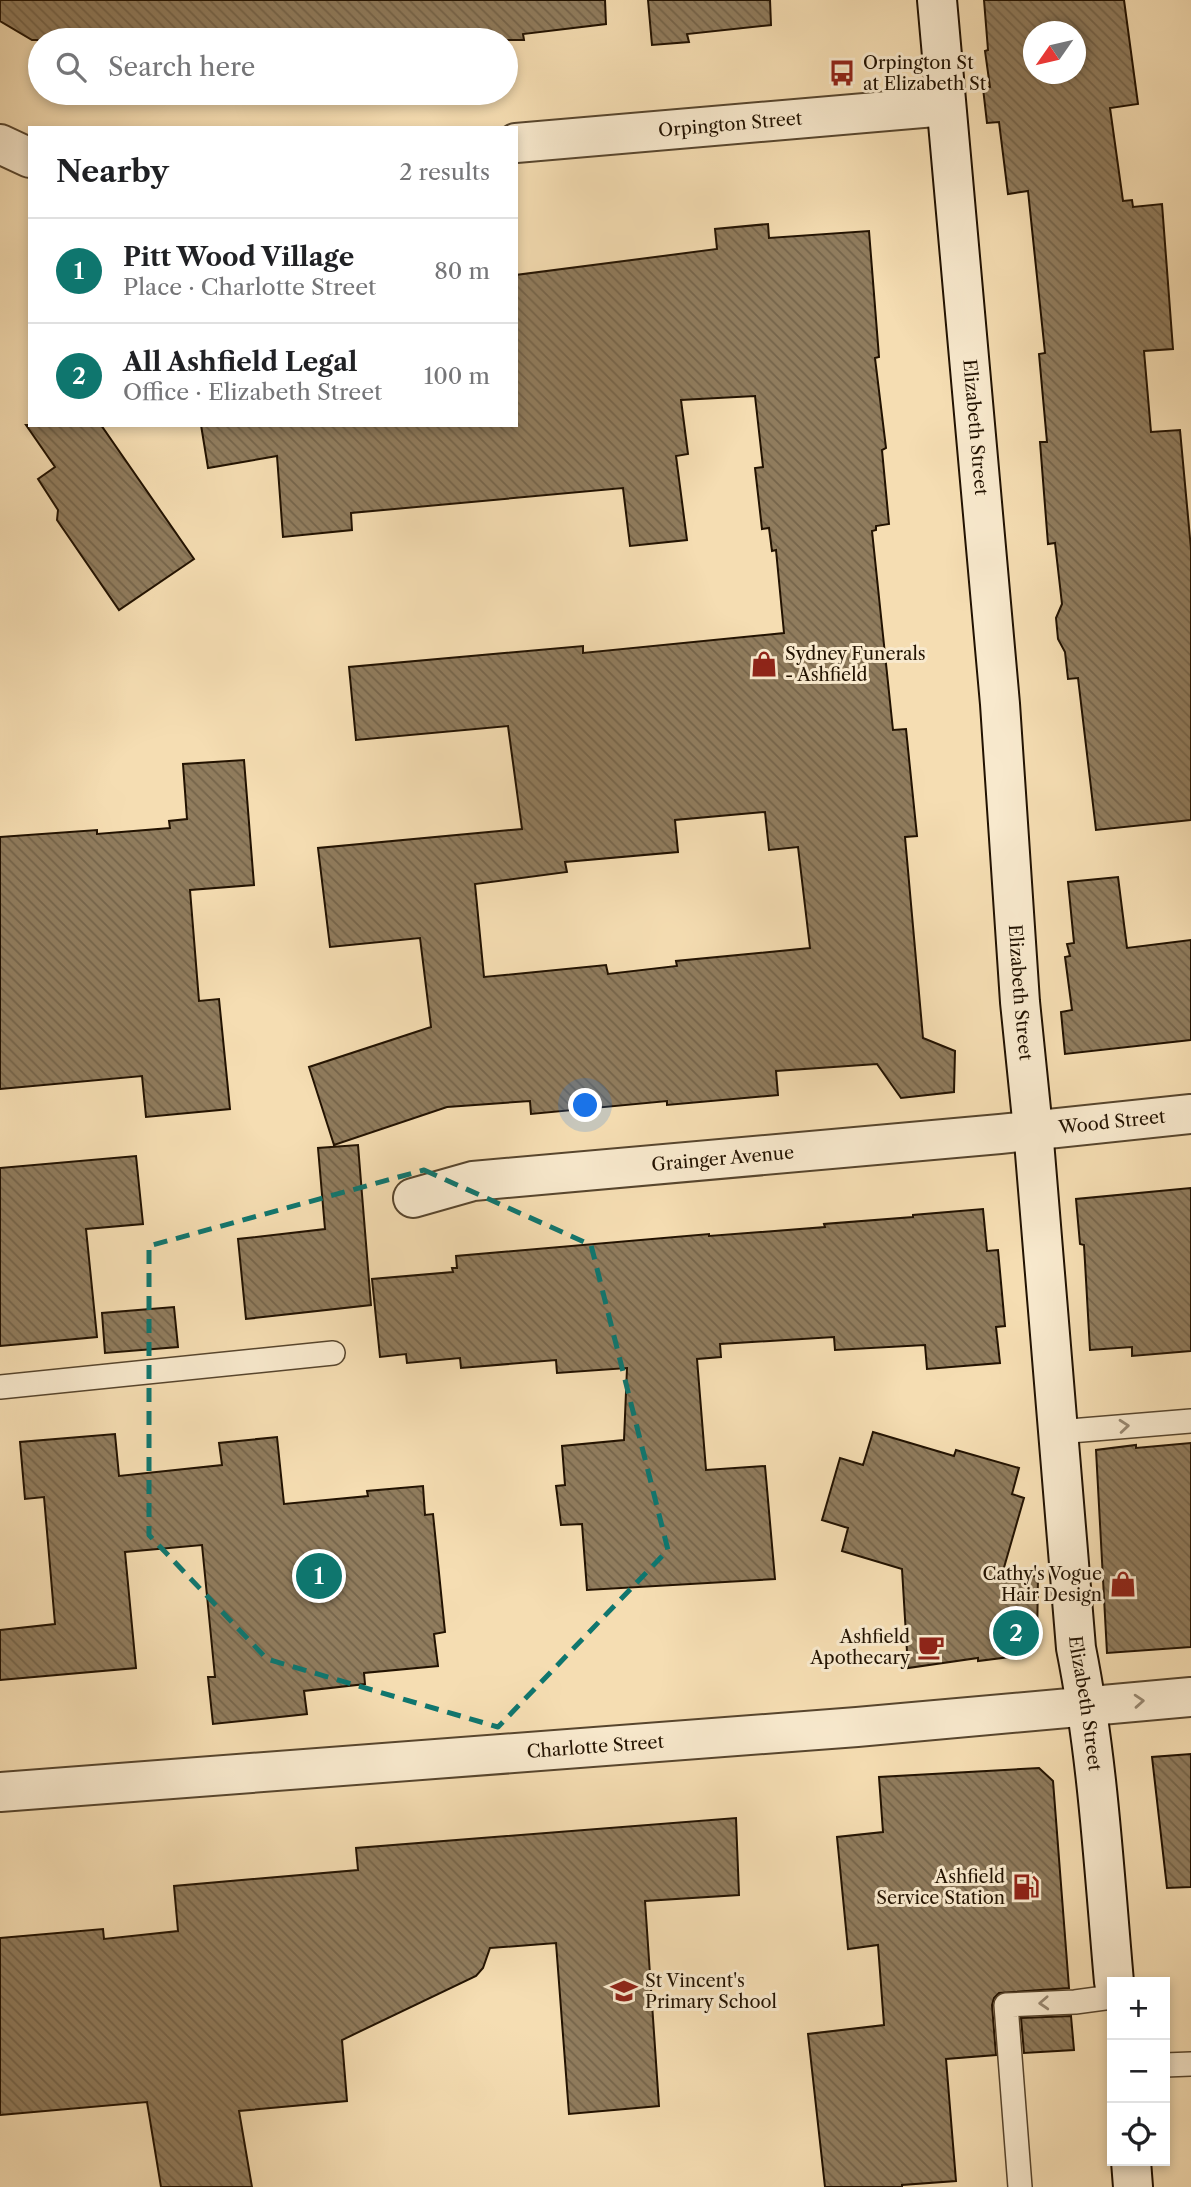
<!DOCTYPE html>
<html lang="en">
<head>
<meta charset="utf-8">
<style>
  body { margin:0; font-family:"Libre Caslon Text",serif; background:#f2f2f2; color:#202124 }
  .controls { position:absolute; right:21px; bottom:21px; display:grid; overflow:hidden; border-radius:0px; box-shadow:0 4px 10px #0003 }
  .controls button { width:63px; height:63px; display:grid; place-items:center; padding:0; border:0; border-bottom:2px solid #e0e0e0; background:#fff; color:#202124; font:35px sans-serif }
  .compass { position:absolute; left:1023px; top:21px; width:63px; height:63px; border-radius:50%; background:#fff; box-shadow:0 4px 10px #0003; rotate:236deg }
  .you { position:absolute; left:586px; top:1106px; width:24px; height:24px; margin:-18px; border:5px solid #fff; border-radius:50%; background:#1a73e8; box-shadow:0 0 0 10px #1a73e833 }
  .badge { display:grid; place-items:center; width:46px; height:46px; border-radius:50%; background:#0f766e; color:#fff; font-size:23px; font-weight:700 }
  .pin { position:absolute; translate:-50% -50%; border:4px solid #fff; box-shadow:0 2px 7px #0006 }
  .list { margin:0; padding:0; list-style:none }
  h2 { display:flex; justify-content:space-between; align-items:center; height:91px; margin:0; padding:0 28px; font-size:30px }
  h2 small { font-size:23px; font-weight:400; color:#757577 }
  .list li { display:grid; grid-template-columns:46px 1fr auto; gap:21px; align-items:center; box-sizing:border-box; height:105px; padding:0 28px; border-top:2px solid #e0e0e0 }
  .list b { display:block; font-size:26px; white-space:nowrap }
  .list p { margin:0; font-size:23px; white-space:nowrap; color:#757577 }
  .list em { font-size:23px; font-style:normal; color:#757577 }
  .icon { flex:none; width:38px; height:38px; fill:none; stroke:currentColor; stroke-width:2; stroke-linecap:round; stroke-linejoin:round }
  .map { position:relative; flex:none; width:1191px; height:2187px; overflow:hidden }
  .search { position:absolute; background:#fff; box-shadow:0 4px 10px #0003; left:28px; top:28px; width:490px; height:77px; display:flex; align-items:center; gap:18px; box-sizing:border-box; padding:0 24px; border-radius:38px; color:#757577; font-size:26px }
  .panel { position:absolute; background:#fff; box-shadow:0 4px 10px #0003; left:28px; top:126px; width:490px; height:301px; border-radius:0px }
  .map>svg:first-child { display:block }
  .building { fill:url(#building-back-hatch); stroke:#221201; stroke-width:2; fill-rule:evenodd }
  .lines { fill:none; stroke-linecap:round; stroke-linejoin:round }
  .lane-casing { stroke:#57452d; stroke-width:26 }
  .street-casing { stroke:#57452d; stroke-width:42 }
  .secondary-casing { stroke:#221201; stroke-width:42 }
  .lane { stroke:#f8e9cd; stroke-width:23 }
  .street { stroke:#f8e9cd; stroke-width:38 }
  .secondary { stroke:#f8e9cd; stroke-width:38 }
  .oneway { stroke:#988871 }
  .marked { fill:none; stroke:#0f766e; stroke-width:5; stroke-dasharray:14 9; stroke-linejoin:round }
  .labels { text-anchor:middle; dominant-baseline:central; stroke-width:6; stroke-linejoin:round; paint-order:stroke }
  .poi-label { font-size:18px; fill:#221201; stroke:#f8e9cd; text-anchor:start }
  .street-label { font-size:18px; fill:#221201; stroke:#f8e9cd }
</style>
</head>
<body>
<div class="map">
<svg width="1191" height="2187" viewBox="0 0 1191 2187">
  <defs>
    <pattern id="building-back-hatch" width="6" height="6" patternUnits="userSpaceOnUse" patternTransform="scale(1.75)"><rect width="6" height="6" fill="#907c5d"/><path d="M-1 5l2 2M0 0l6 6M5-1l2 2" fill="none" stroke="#75644a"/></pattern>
  </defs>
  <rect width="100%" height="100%" fill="#f5ddb2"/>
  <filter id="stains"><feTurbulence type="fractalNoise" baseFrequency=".00286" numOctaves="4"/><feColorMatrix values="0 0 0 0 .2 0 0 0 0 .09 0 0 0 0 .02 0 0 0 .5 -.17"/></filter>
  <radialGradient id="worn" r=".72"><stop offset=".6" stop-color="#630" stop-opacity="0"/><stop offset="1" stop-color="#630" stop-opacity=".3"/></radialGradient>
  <path class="building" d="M0,0h605l1,24 -83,10 1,6h-492l-32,-19z
    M648,0h122l1,25 -84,9 2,8 -37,3z
    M984,0h140l14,104 -28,4 13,93 9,-1 1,7 29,-3 11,145 -29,2 7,81 29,-2 11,119v271l-95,10 -18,-152 -10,1 -3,-27 -7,-13 -2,-21 6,-14 -7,-61 -7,1 -8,-102h7l-8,-88 6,-1 -17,-162 -20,3 -9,-72 -12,1 -4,-35 7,-1 -5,-36 3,-1zM1033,32h42v42h-42z
    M768,224l1,14 100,-7 10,126 -4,1 11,90 -4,2 7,74 -13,2v4l-4,1 21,199 13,-1 11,107 -12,1 18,201 32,13 -1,41 -53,6 -24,-34 -101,7 2,24 -111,10v-4l-136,13 -1,-13 -83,6 -113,38 -25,-78 122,-40 -11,-89 -90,9 -12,-99 204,-19 -14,-103 -152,14 -7,-73 234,-21v7l201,-20 -8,-83 -4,1 -3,-23 -7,1 -7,-61 8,-1 -8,-71 -74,4 7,54 -12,2 11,84 -57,6 -7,-58 -272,25 1,17 -69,7 -6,-81 -69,12 -7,-43h315v-150l201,-26 -2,-20zM765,812l4,38 29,-3 12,101 -134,13 1,5 -69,8 -2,-9 -122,12 -9,-93 92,-12 -2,-10 113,-10 -3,-32z
    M26,425h75l93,134 -75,51 -62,-90 1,-10 -20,-31 17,-12z
    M244,760l10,125 -64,5 9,111 20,-2 11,110 -84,8 -4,-41 -142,13v-252l97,-7v4l73,-6 -1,-7 18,-2 -4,-55z
    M1118,877l9,71 64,-8v100l-126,14 -4,-42 11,-2 -7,-53 5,-1 -3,-12 7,-1 -6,-61z
    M358,1145l13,160 -125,14 -8,-80 87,-10 -7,-81z
    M136,1156l7,68 -57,5 11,108 -97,9v-178z
    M1191,1188v163l-59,5v-9l-42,3 -6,-105 -4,-1 -4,-45z
    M983,1209l4,42 11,-1 7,76 -9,1 4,36 -73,6 -2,-24 -90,5 -1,-13 -114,7 1,13 -24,2 9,111 59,-4 10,113 -188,11 -5,-66 -21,1 -5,-39 9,-1 -3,-39 62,-6 3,-72 -70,5 -1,-13 -95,8 -1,-10 -53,5 -1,-9 -26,3 -8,-78 81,-7 -1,-4h5l-1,-12 253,-22v2l116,-9 -1,-3 89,-7v-2z
    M174,1307l4,40 -73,6 -3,-40z
    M873,1432l81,24 2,-6 63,18 -7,26 12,4 -23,80 37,-2 -1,68 -10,11 -49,6v-3l-70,10 -6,-99 -60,-18 6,-23 -26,-8 18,-62 23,7z
    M115,1434l4,42 103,-11 -3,-22 58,-6 7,67 84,-8 -1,-5 56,-5 2,29 8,-1 12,118 -11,2 4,32 -74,7 1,11 -61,7 3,23 -94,10 -5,-47h7l-13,-132 -77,7 11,116 -136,12v-50l55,-6 -11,-127 -19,2 -5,-57z
    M1191,1443v204l-84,6 -11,-203 40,-5v3z
    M1191,1754v133l-24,1 -15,-131z
    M1039,1768l14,13 16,207 -70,5 -5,5 -2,7 4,50 -50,4 10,122 -54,4v2h-77l-17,-153 76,-9 -6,-80 -30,4 -11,-112 46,-5 -4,-55z
    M736,1818l3,77 -94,6 14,205 -90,8 -13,-171 -66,5 -7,20 -7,8 -134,64 5,61 -108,10 13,76h-91l-14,-85 -147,13v-177l103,-9 1,10 74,-8 -4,-45 184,-16 -2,-22z
    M1071,2016l3,34 -50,3 -3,-35z"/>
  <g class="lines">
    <g class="lane-casing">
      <path id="lane" d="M0,1387l333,-34
        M1058,1432l133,-11
        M1165,2065l26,-1
        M1020,2187l-14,-182 69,-3 37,-5"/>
    </g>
    <g class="street-casing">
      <g id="street">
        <path id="s1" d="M516,143l430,-37"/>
        <path d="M0,144l30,14"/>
        <path id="s2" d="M413,1198l60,-17 527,-47 191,-20"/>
        <path id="s3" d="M0,1792l857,-65 334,-30"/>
      </g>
    </g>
    <g class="secondary-casing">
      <g id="secondary">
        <path id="s4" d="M937,0l63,704 20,298 13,127 43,519c22,110 28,222 38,334"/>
        <path d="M1131,2161l2,26"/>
      </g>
    </g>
    <use href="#lane" class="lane"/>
    <use href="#street" class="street"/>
    <use href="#secondary" class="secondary"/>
  </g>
  <defs><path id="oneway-chevron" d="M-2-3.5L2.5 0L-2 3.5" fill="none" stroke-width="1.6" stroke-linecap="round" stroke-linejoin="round" transform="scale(1.75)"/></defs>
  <g class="oneway">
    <use href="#oneway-chevron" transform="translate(1124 1426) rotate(-5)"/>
    <use href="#oneway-chevron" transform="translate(1139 1701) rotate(-4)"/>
    <use href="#oneway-chevron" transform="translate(1044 2003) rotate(177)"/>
  </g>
  <path class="marked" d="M424,1170l167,75 77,305 -170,177 -231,-68 -118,-124v-289z"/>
  <defs>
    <g id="bus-bare" transform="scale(2.1)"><path d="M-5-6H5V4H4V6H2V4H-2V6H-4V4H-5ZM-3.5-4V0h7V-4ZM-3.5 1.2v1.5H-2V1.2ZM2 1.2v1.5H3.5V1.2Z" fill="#8f2418" stroke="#f8e9cd" stroke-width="2.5" paint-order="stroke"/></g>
    <g id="shop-bare" transform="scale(2.1)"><path d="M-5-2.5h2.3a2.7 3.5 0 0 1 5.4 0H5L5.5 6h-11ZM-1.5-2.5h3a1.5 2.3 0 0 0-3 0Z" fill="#8f2418" stroke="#f8e9cd" stroke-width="2.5" paint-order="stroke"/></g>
    <g id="cafe-bare" transform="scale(2.1)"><path d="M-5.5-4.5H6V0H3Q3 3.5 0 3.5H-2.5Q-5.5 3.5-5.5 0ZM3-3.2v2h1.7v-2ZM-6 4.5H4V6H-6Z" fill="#8f2418" stroke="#f8e9cd" stroke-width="2.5" paint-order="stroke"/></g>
    <g id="fuel-bare" transform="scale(2.1)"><path d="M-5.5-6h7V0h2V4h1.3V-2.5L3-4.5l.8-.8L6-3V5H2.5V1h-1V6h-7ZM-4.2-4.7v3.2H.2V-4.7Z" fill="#8f2418" stroke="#f8e9cd" stroke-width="2.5" paint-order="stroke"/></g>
    <g id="school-bare" transform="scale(2.1)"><path d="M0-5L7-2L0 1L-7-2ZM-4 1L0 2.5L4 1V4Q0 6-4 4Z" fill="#8f2418" stroke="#f8e9cd" stroke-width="2.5" paint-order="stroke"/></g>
  </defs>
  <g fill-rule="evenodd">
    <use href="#bus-bare" x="842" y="73"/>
    <use href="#shop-bare" x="764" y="664"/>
    <use href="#shop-bare" x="1123" y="1584"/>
    <use href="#cafe-bare" x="931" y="1647"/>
    <use href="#fuel-bare" x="1026" y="1887"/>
    <use href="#school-bare" x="624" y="1991"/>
  </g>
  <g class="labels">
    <g class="poi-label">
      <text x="863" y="63">Orpington St<tspan x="863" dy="21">at Elizabeth St</tspan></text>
      <text x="785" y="654">Sydney Funerals<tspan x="785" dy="21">- Ashfield</tspan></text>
      <text x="1102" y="1574" text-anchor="end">Cathy's Vogue<tspan x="1102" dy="21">Hair Design</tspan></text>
      <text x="910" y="1637" text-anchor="end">Ashfield<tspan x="910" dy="21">Apothecary</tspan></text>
      <text x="1005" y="1877" text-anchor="end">Ashfield<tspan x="1005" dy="21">Service Station</tspan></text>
      <text x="645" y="1981">St Vincent's<tspan x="645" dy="21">Primary School</tspan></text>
    </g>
    <g class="street-label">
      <text stroke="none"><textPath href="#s1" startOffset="215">Orpington Street</textPath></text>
      <text stroke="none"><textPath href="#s4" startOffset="429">Elizabeth Street</textPath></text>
      <text stroke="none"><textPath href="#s4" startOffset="996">Elizabeth Street</textPath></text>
      <text stroke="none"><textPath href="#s2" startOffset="704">Wood Street</textPath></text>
      <text stroke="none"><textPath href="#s2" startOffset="313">Grainger Avenue</textPath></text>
      <text stroke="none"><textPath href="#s4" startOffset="1710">Elizabeth Street</textPath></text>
      <text stroke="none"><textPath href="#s3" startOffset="597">Charlotte Street</textPath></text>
    </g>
  </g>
  <rect width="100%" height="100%" filter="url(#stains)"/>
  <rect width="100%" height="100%" fill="url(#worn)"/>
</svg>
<div class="controls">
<button>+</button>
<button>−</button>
<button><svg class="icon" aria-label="locate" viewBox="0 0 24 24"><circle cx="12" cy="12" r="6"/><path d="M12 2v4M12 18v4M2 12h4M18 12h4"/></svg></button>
</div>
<svg class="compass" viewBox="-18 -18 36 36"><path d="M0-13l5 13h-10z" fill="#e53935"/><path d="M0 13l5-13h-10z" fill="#757577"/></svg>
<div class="you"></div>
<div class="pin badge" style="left:319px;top:1576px">1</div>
<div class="pin badge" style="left:1016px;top:1633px">2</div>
<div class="search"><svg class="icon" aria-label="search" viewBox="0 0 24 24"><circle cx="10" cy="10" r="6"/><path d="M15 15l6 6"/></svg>Search here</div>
<section class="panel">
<h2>Nearby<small>2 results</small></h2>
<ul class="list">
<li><span class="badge">1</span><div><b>Pitt Wood Village</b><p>Place · Charlotte Street</p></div><em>80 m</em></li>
<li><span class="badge">2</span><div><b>All Ashfield Legal</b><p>Office · Elizabeth Street</p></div><em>100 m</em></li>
</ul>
</section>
</div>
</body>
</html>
